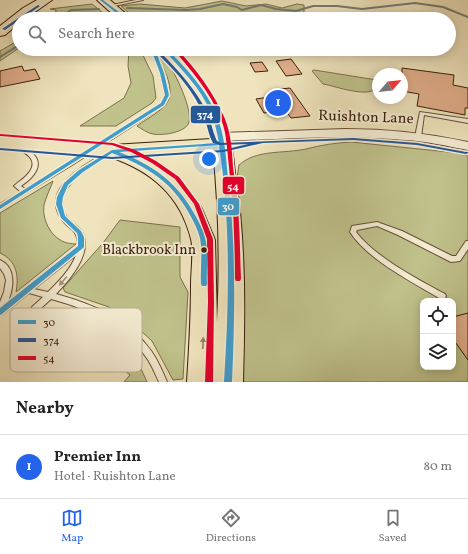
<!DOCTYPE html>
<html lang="en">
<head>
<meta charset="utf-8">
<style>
  body { margin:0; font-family:Vollkorn,serif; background:#f6f6f6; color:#222 }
  .controls { position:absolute; right:12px; bottom:12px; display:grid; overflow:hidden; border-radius:8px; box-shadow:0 2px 10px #0003 }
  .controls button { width:36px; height:36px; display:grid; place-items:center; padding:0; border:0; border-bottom:1px solid #e0e0e0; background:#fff; color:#222; font:20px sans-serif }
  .compass { position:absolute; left:372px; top:68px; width:36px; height:36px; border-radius:50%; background:#fff; box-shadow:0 2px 10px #0003; rotate:62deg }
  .you { position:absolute; left:209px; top:159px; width:14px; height:14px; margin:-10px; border:3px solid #fff; border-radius:50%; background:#1a73e8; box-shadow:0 0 0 6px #1a73e833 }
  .badge { display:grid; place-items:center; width:26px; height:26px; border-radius:50%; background:#2563eb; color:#fff; font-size:13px; font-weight:700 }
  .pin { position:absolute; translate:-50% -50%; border:2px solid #fff; box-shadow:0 1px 4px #0006 }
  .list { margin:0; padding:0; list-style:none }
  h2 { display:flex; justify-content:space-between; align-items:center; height:52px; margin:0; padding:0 16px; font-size:17px }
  h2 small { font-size:13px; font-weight:400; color:#767676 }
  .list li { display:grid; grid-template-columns:26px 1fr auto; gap:12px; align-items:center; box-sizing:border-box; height:64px; padding:0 16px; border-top:1px solid #e0e0e0 }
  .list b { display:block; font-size:15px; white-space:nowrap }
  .list p { margin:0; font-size:13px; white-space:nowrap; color:#767676 }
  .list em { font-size:13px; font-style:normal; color:#767676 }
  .icon { flex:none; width:22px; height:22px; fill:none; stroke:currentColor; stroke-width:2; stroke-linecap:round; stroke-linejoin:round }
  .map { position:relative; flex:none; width:468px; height:382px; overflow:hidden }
  .search { position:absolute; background:#fff; box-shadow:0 2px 10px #0003; left:12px; right:12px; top:12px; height:44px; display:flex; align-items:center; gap:10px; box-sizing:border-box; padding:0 14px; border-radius:22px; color:#767676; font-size:15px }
  .sheet { height:116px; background:#fff }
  nav { display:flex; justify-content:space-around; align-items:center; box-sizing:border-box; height:56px; border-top:1px solid #e0e0e0; background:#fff; font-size:11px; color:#767676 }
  nav a { display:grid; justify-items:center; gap:2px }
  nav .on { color:#2563eb }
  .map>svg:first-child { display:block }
  .green { fill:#c0c28c; stroke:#7d704c; fill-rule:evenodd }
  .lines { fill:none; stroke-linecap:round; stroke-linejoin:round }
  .stream { stroke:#757d73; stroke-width:2 }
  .building { fill:#e0ae8b; stroke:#3a1e0b }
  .service-casing { stroke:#675038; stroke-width:2 }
  .tertiary-casing { stroke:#675038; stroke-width:2 }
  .trunk-casing { stroke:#3a1e0b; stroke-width:2 }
  .service { fill:#f5edd4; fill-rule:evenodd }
  .tertiary { fill:#f5edd4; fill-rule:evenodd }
  .trunk { fill:#efe4bd; fill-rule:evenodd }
  .bus-1-casing { stroke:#f5edd4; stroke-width:3 }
  .bus-2-casing { stroke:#f5edd4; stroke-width:3 }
  .bus-3-casing { stroke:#f5edd4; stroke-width:3 }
  .bus-1 { fill:#409dcb; fill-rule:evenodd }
  .bus-2 { fill:#265797; fill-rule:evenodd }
  .bus-3 { fill:#e4002b; fill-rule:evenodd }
  .oneway { fill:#a1907a }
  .oneway2 { fill:#948164 }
  .bus-dot { fill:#3a1e0b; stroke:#f5edd4; stroke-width:1.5 }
  .labels { text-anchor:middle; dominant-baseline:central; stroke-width:4; stroke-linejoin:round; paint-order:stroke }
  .bus-label { font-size:14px; fill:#3a1e0b; stroke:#f5edd4; text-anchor:end }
  .street-label { font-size:15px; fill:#3a1e0b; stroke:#f5edd4 }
  .key { fill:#f5edd4; stroke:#bdaf98; stroke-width:1 }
  .key-label { font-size:11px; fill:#3a1e0b }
  .line-badge { stroke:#f5edd4; stroke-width:1.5 }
  .badge-label { font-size:11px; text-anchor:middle; font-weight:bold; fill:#fff }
</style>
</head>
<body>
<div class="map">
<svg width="468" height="382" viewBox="0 0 468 382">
  <rect width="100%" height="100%" fill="#efe4bd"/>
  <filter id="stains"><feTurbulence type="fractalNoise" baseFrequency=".005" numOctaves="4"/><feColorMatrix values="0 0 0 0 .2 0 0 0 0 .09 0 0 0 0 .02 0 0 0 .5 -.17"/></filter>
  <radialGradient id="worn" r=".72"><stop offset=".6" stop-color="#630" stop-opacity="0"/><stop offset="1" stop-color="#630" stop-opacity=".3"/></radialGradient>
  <path class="green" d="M222,1l24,5 20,-2 16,4 15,-4 7,1v8l-5,3 -57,3h-106l-15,-13 19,-2 45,4z
    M92,4l11,9 -48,6 1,-9 -6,-1z
    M19,40v8l-19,13v-10z
    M129,49h11l13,27 3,22 -4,5 -36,23h-36l44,-28 7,-15 -3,-17z
    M157,49c12,9 36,58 32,73 -2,10 -26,14 -36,12 -6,-1 -11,-5 -16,-8 25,-18 43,-21 27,-57 -3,-6 -7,-13 -7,-20z
    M314,70l63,10v9c-14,8 -38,-2 -54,-5l-11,-13z
    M351,142l107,11 10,3v226h-226l-5,-204 2,-13c18,-16 44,-11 67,-16 15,-4 29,-6 45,-7zM423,301h30v66h-30z
    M53,181c-3,8 -7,16 -9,24 -2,14 6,31 20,37 3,1 8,2 12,2l-60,48c3,-16 1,-31 -16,-39v-40z
    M120,220l60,7v50l8,15 -5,87 -10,1 -21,-39 -22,-20 -21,-14 -44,-15 -2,-4 40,-45z
    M51,309c21,0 64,25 78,41 8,8 13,21 18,32h-23l6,-7 -81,-64z"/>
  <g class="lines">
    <path class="stream" d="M127,8l59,2 14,-1 23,-5 14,3 5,3 19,-5 15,4 20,2 17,-5h24l25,3 53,-6 28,4 25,10
      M58,19l13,-9 28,-1
      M0,57l19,-12"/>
  </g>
  <path class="building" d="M291,59l11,15 -16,2 -10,-15z
    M262,62l6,9 -13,1 -5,-9z
    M22,66l2,5 11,-2 5,10 -40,8v-16z
    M402,68l52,7 -1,10 15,3v20h-3v7l-48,-9 2,-12 -17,-3z
    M290,88l20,28 -19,2 -6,-8 -21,3 -8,-14 20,-3 -4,-6z
    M468,313v47l-15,-21v-22z"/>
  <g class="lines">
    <g class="service-casing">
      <path id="service" d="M136,0h7l-34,7 -2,-1z
        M151,49h4l9,24 5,22 -4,10 -93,60 -72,44v-5l21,-12 -7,-6c4,-4 8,-6 12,-10 14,-14 3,-22 -10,-28l-1,-1 1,-1c5,0 10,2 14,5 17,13 3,27 -9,35l4,3 43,-26 93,-60 4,-8 -5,-22z
        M420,112l48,7v4l-44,-8 -3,22 -3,2 -3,-2z
        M109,151l3,2 -1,1c-19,12 -62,34 -45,62 5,8 15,10 18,20 6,21 -15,44 -28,58 37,10 73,25 96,58 6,9 11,20 15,30h-8c-4,-8 -7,-17 -13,-25 -22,-33 -58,-48 -95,-58l-13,12 -3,1 -3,-1 -1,-2 1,-2 11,-10 -14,-4 -26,21 -3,1v-13l4,-10 2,-12 -2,-6 -4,-6v-8c16,7 14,28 8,41l70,-55c-1,-21 -9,-14 -17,-28 -17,-25 12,-46 32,-58 5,-3 10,-7 16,-9zM76,255c-5,14 -17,26 -28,37l-14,-3z
        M377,222l25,9 50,25h4l10,-15h2v8l-8,12 -9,1 -53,-27 -21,-9 -20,4 -1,2c19,25 61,47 89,62l1,2 -1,2 -3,1 -3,-1c-27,-16 -72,-39 -89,-66l2,-6z"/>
    </g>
    <g class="tertiary-casing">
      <path id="tertiary" d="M345,129c42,0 82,4 123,13v8c-21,-4 -42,-9 -63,-10 -61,-6 -123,-1 -185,1l-5,-1 -2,-3 2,-3 5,-1z"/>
    </g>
    <g class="trunk-casing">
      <path id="trunk" d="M37,0h15l-27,19h-6v4l-14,12 -5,1v-10l23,-18z
        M97,0h13l22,19h-14z
        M158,49h15c22,21 42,45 53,74 6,16 7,33 9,50 11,69 10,139 8,209h-56c2,-32 4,-65 4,-97 0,-14 3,-34 0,-46 -11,-44 -40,-68 -81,-82l-110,-9v-12l112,9 99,-6c-4,-26 -17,-49 -34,-69 -6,-7 -14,-13 -19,-21zM213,150c6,58 7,114 4,172l-2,-82 -14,-33 -22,-29 -10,-7 -29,-16z"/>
    </g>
    <use href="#service" class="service"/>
    <use href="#tertiary" class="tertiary"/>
    <use href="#trunk" class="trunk"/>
    <g class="bus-1-casing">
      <path id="bus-1" d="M100,0h3l25,19h-4z
        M151,49h4l9,24 5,22 -5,10 -164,104v-4l161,-102 4,-8 -5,-22z
        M163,49h4c19,19 39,40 49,65 9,21 10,43 12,65 8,68 7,135 4,203h-8c5,-79 7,-158 -5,-237l-100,7c34,13 58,30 76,63 4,7 8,15 10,23 4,15 1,31 2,46l-1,2h-4l-1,-2c-1,-15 2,-31 -1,-46 -2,-8 -6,-16 -10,-23 -17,-33 -44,-49 -78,-62l-29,19 -15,13 -5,12 -1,7 3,12 16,15 3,6v10l-1,1 -81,66 -2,1v-7l78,-62v-9l-1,-4 -16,-15 -5,-14 1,-7 7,-14 15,-13 33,-20 107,-7c-2,-10 -4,-21 -8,-30 -10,-25 -30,-44 -48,-64z"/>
    </g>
    <g class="bus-2-casing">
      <path id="bus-2" d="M38,5l2,1 -19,13h-2v1l-14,10 -3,-1z
        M159,53h2c18,18 35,37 46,59 4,9 5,18 9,27l1,2 4,2 132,-5 64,5 49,9h2v1l-2,1 -49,-9 -64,-5 -90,3 -40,9 -111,7 -112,-9v-2l112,9 111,-7 25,-6 -28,1 -7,-2c-5,-9 -6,-20 -10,-29 -9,-23 -27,-42 -44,-59z"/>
    </g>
    <g class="bus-3-casing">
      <path id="bus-3" d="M173,49h4c19,20 37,44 48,70 6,15 7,31 8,48 2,14 4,28 5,42 2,23 2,47 3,70l-1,2h-4l-1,-2c0,-23 -1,-47 -2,-70 -1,-14 -3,-28 -4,-42 -2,-16 -2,-33 -8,-48 -11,-27 -29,-48 -48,-70z
        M0,134l113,9 22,7 21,11 23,16 20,27 14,35 1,63 -1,80h-8l3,-80 -1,-63 -13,-35 -19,-25 -23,-16 -21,-11 -19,-7 -111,-9h-1z"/>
    </g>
    <use href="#bus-1" class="bus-1"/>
    <use href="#bus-2" class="bus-2"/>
    <use href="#bus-3" class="bus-3"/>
  </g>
  <defs><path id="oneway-solid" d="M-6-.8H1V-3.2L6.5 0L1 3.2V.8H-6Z"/></defs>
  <use class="oneway" href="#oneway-solid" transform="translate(63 281) rotate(130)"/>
  <use class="oneway2" href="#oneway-solid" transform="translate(203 343) rotate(-88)"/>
  <circle class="bus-dot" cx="204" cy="250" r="3.5"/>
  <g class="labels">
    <g class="bus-label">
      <text x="196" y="250">Blackbrook Inn</text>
    </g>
    <g class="street-label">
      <text transform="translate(366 118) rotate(2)">Ruishton Lane</text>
    </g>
  </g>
  <rect x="10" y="308" width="132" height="64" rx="6" class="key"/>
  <rect x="18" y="320" width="18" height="4" fill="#409dcb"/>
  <rect x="18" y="338" width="18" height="4" fill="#265797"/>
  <rect x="18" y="356" width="18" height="4" fill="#e4002b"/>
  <g class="key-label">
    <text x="43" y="326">30</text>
    <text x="43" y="344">374</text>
    <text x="43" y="362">54</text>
  </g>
  <g class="line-badge">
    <rect x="190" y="105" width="31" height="19" rx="4" fill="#265797"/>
    <rect x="222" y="176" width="23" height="19" rx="4" fill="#e4002b"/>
    <rect x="217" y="197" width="23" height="19" rx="4" fill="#409dcb"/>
  </g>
  <g class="badge-label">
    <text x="205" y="118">374</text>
    <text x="233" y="190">54</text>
    <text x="228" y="210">30</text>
  </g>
  <rect width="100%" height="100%" filter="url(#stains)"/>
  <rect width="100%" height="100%" fill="url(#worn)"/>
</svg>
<div class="controls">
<button><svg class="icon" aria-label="locate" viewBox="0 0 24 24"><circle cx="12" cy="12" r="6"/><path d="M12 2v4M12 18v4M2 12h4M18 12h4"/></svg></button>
<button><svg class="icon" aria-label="layers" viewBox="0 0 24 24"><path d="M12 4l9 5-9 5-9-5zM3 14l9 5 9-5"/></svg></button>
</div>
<svg class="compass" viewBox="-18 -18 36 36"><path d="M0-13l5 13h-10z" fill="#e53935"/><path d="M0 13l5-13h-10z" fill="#767676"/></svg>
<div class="you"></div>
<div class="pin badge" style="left:278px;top:103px">1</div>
<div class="search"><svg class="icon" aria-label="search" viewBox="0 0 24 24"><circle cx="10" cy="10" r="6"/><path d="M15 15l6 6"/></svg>Search here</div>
</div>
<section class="sheet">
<h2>Nearby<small></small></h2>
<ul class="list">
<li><span class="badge">1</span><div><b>Premier Inn</b><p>Hotel · Ruishton Lane</p></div><em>80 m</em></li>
</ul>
</section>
<nav>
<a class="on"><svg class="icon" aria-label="map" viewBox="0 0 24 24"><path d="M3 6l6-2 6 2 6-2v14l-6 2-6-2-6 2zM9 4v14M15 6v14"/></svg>Map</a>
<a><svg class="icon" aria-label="directions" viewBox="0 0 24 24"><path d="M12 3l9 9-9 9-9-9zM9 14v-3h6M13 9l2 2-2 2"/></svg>Directions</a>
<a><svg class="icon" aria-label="saved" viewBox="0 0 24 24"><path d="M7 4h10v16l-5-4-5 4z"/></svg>Saved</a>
</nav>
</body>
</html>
